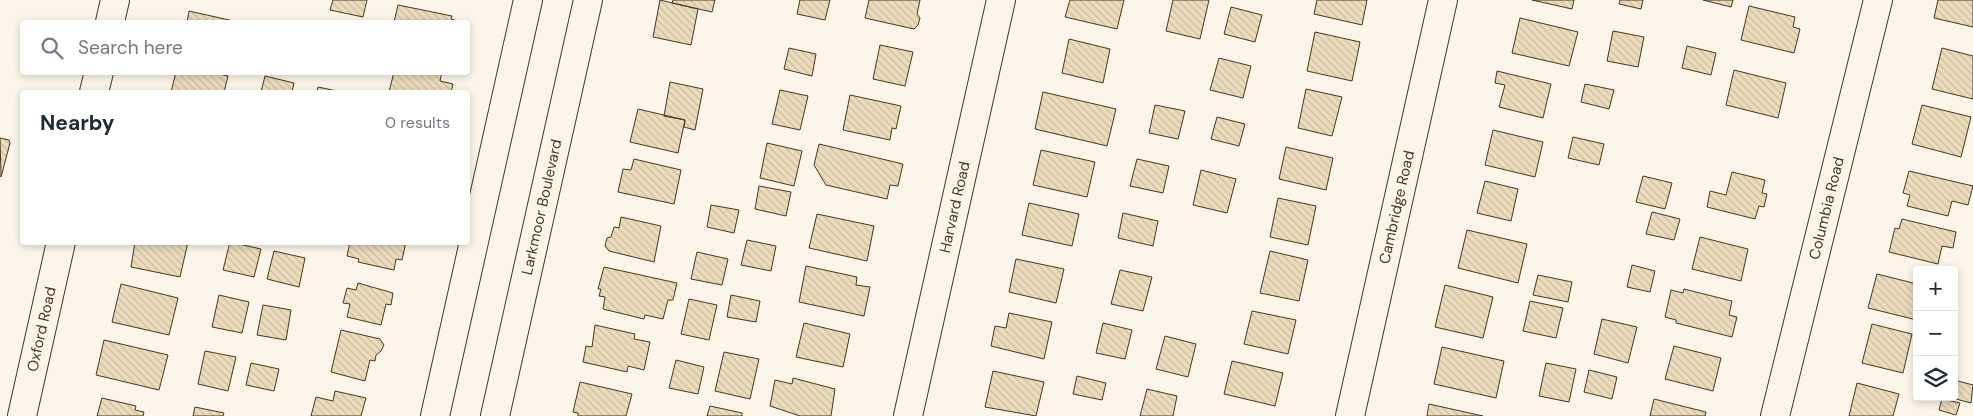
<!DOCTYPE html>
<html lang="en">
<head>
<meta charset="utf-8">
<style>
  body { margin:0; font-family:"DM Sans",sans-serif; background:#f6f6f7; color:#1f2937 }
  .controls { position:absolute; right:15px; bottom:15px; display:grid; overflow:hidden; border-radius:5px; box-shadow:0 2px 8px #0003 }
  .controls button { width:45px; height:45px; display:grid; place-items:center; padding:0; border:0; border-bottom:1px solid #e0e1e3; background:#fff; color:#1f2937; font:25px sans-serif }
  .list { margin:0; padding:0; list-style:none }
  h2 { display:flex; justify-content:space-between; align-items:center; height:65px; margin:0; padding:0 20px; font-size:21px }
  h2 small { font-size:16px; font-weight:400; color:#747a83 }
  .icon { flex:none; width:28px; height:28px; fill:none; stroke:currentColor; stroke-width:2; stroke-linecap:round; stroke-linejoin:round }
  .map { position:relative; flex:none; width:1973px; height:416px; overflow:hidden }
  .search { position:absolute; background:#fff; box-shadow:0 2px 8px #0003; left:20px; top:20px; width:450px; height:55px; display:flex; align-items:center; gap:12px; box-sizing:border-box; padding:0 18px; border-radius:5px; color:#747a83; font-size:19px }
  .panel { position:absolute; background:#fff; box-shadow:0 2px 8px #0003; left:20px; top:90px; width:450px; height:155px; border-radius:5px }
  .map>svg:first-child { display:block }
  .building { fill:url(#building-back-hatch); stroke:#4a3520 }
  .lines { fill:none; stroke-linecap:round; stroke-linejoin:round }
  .minor-casing { stroke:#4a3520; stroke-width:30 }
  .minor { stroke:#fbf6e9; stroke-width:28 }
  .labels { text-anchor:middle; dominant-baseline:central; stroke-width:4; stroke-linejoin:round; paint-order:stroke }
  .street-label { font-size:15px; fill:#4a3520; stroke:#fbf6e9 }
</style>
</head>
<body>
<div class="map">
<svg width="1973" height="416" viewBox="0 0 1973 416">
  <defs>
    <pattern id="building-back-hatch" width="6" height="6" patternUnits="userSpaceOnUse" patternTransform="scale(1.25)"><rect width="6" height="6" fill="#ecdcbc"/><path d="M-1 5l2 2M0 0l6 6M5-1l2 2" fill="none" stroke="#ccbda1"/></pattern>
  </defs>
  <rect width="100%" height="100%" fill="#fbf6e9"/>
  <path class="building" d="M333,0h34l-4,17 -33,-7z
    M660,0l38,9 -7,36 -38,-8z
    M673,0h42l-3,12 -40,-9z
    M800,0h30l-5,20 -28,-6z
    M869,0h51l-3,14 3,4 -2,7 -4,4 -49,-11z
    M1070,0h54l-7,29 -52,-12z
    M1173,0h36l-9,39 -34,-8z
    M1317,0h50l-5,25 -48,-11z
    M1532,0h42l-2,9z
    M1620,0h23l-2,9 -22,-5z
    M1703,0h30l-2,7z
    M1938,0h35v27l-39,-9z
    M398,5l54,11 -1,3 9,3h-66z
    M1749,6l46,11 -2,10 7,2 -6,24 -53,-13z
    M1231,7l31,8 -7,27 -31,-8z
    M189,11l49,11h-51z
    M1520,18l58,14 -9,34 -57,-13z
    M1613,31l31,6 -6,30 -31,-6z
    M1315,32l45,10 -8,39 -45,-10z
    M1069,39l41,10 -7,34 -41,-10z
    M880,45l33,7 -8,34 -32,-7z
    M1687,46l29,7 -5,22 -29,-7z
    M789,48l27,6 -4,22 -28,-7z
    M1942,48l31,8v43l-41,-10z
    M1219,58l32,8 -8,32 -33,-8z
    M1734,70l52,13 -8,35 -52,-13z
    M1497,71l54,13 -8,34 -44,-11 6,-22 -10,-2z
    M176,72h34l18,4 -4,16h-53z
    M394,72h48l-2,9 13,3 -2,8h-62z
    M265,76l29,7 -2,9h-31z
    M670,82l33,7 -8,41 -11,-3 1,-7 -21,-4z
    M1585,84l29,6 -5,19 -28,-7z
    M318,87l24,5h-25z
    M1306,89l36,8 -10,39 -34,-8z
    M780,90l28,6 -8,34 -28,-6z
    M1043,92l73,17 -9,37 -72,-17z
    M850,95l51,11 -5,23 -4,-1 -2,12 -47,-10z
    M1155,105l30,6 -7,28 -29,-6z
    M1922,105l49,12 -10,40 -49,-13z
    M638,109l47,11 -7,33 -48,-11z
    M1217,117l28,7 -6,22 -28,-7z
    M1493,130l50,12 -8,35 -50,-12z
    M1573,137l31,7 -5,21 -31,-7z
    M0,138l9,2 1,3 -9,34z
    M767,143l35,8 -8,35 -34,-8z
    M819,144l84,20 -5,22 -8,-1 -3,14 -61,-14 -12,-20z
    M1286,147l47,11 -7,32 -47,-11z
    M1041,150l54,12 -8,35 -54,-12z
    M634,159l47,11 -7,34 -56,-12 5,-23 8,1z
    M1137,159l32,7 -6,27 -33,-7z
    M1201,170l35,9 -9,34 -34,-8z
    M1909,171l64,15 -5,19 -16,-4 -4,15 -41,-10 3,-11 -7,-2z
    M1732,172l33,8 -3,13 5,1 -3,13 -5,-1 -4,13 -48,-12 3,-16 16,4z
    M1643,176l29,7 -7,26 -29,-7z
    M1485,181l33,8 -7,32 -34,-8z
    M759,186l32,6 -5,24 -31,-7z
    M1278,198l38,8 -8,39 -38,-8z
    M1029,203l50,11 -7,32 -50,-11z
    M711,205l28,5 -5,23 -27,-6z
    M1652,212l28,7 -6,21 -28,-6z
    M1123,213l35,8 -5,25 -35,-8z
    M817,214l57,12 -7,35 -58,-13z
    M621,217l40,9 -7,36 -45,-11 -4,-5 2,-8 4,-1 3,-10 5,1z
    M1902,219l54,13 -3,16 -11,-2 -4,18 -49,-12 6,-24 4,1z
    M1467,230l60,14 -9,39 -60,-15z
    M1700,237l48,12 -7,32 -49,-12z
    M747,240l29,6 -5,25 -30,-6z
    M135,242h53l-8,35 -49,-10z
    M230,242l31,7 -7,28 -31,-7z
    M350,242h56l-4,18 -6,-1 -2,11 -36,-8 1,-3 -12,-3z
    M274,251l31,7 -6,29 -32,-8z
    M1270,251l38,9 -9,41 -39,-8z
    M697,252l31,7 -6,26 -31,-6z
    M1016,259l48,10 -8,34 -47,-11z
    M1632,265l23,6 -5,21 -23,-5z
    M806,266l51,11 -1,8 14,2 -6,29 -65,-14z
    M604,267l73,16 -4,17h-5l-5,19 -18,-4 -1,4 -41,-10 2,-12 -6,-1 2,-7h-3z
    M1120,270l32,7 -9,34 -32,-7z
    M1877,274l40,10v36l-49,-12z
    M1538,275l34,7 -4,20 -35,-7z
    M358,283l35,10 -2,12 -5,-1 -5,21 -34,-8 3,-13 -7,-1 4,-15 9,2z
    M121,284l57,14 -9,37 -57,-13z
    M1445,285l48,12 -10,41 -48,-11z
    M1684,289l48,12 -3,14 8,2 -5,20 -56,-14v-3l-11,-3 6,-27 12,3z
    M219,295l30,7 -7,31 -30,-6z
    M731,295l29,6 -4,21 -29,-5z
    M689,299l28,6 -8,35 -28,-6z
    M1530,301l33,7 -7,30 -33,-7z
    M263,305l28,5 -5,30 -29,-5z
    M1252,311l44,9 -8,34 -44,-10z
    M1009,313l43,9 -8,37 -53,-13 4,-20 11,2z
    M1602,319l35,8 -9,36 -34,-9z
    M804,323l46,11 -7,33 -47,-10z
    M1103,323l29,7 -7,29 -29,-6z
    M1872,324l40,10 -9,39 -41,-10z
    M595,325l40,9 -1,5 16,3 -6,28 -16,-4 -1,6 -44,-10 3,-16 6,1z
    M341,330l39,9 4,6 -3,6 -5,4 -1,6 -5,-1 -5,21 -34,-9z
    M1165,336l31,8 -8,33 -32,-8z
    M104,340l64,15 -9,35 -63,-15z
    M1674,346l47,12 -8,33 -48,-12z
    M1442,347l62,14 -8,37 -62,-14z
    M205,351l31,6 -8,34 -30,-7z
    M724,352l35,7 -9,40 -35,-8z
    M676,360l28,7 -6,27 -29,-6z
    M1232,361l51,12 -8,33 -51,-12z
    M251,363l28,6 -5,22 -28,-6z
    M1546,363l30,6 -7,33 -30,-6z
    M1589,370l28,7 -5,22 -28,-7z
    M993,371l51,11 -8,34 -51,-9z
    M1077,376l29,7 -4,17 -29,-6z
    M793,378l42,11 -4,27h-31l-30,-10 5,-26 17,4z
    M1954,380l19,5 -2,18 -23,-6h6z
    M580,382l52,12 -6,22h-48v-3l-5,-1z
    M1857,383l42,11 -6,22h-44z
    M1147,389l30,7 -4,20h-33z
    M335,391l31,7 -5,18h-50l5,-19 17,4z
    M102,398l34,8 -1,4 9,2 -1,4h-46z
    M1654,399l52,13 -1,4h-55z
    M1942,399l18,4 -4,12 -17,-5z
    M1429,404l54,12h-56z
    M710,406l32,7v3h-35z
    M195,407l29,6 -1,3h-30z"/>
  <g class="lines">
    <g class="minor-casing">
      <g id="minor">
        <path d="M110,22l5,-22"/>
        <path d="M94,92l5,-20"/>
        <path id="s1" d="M22,416l39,-174"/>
        <path d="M435,416l93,-416"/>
        <path id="s2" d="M495,416l93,-416"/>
        <path id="s3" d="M908,416l93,-416"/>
        <path id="s4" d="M1350,416l93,-416"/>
        <path id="s5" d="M1775,416l103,-416"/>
      </g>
    </g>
    <use href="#minor" class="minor"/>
  </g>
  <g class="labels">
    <g class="street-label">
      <text stroke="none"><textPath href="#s2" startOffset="214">Larkmoor Boulevard</textPath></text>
      <text stroke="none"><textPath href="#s3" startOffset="214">Harvard Road</textPath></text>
      <text stroke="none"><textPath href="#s4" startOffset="214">Cambridge Road</textPath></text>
      <text stroke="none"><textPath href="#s5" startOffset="214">Columbia Road</textPath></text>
      <text stroke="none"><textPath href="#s1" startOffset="89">Oxford Road</textPath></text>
    </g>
  </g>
</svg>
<div class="controls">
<button>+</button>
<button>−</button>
<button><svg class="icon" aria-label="layers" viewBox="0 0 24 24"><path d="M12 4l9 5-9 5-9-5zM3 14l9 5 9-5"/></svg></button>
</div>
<div class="search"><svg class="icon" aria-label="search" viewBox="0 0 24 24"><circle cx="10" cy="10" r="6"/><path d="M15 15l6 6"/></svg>Search here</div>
<section class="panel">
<h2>Nearby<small>0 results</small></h2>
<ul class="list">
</ul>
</section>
</div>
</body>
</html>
